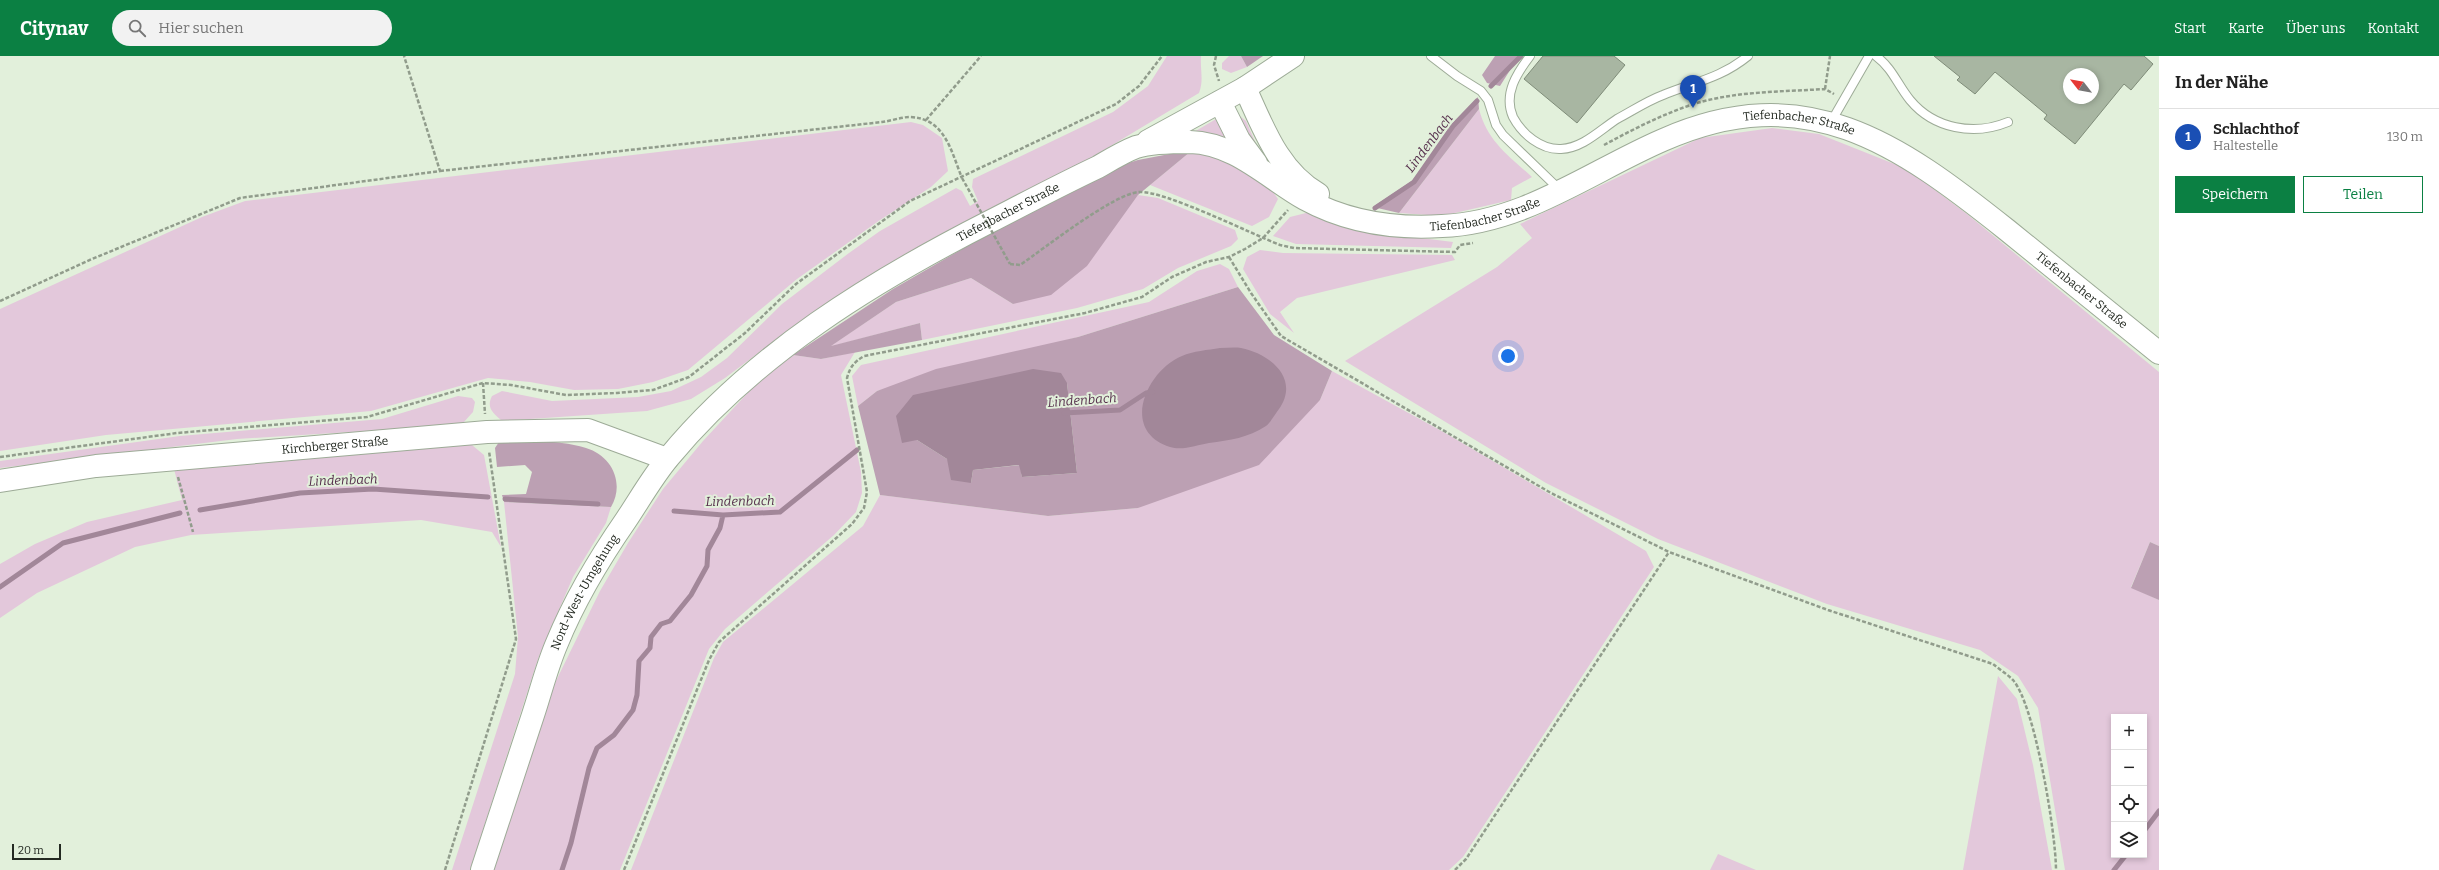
<!DOCTYPE html>
<html lang="de">
<head>
<meta charset="utf-8">
<style>
  body { margin:0; font-family:Bitter,serif; background:#f2f2f2; color:#222 }
  .controls { position:absolute; right:12px; bottom:12px; display:grid; overflow:hidden; border-radius:0px; box-shadow:0 2px 6px #0003 }
  .controls button { width:36px; height:36px; display:grid; place-items:center; padding:0; border:0; border-bottom:1px solid #e0e0e0; background:#fff; color:#222; font:20px sans-serif }
  .compass { position:absolute; left:2063px; top:12px; width:36px; height:36px; border-radius:50%; background:#fff; box-shadow:0 2px 6px #0003; rotate:301deg }
  .scale { position:absolute; left:12px; bottom:10px; width:49px; box-sizing:border-box; padding-left:4px; border:2px solid #242a22; border-top:0; font-size:11px; line-height:14px; white-space:nowrap; color:#242a22; -webkit-text-stroke:3px #e2f0db; paint-order:stroke }
  .you { position:absolute; left:1508px; top:300px; width:14px; height:14px; margin:-10px; border:3px solid #fff; border-radius:50%; background:#1a73e8; box-shadow:0 0 0 6px #1a73e833 }
  .badge { display:grid; place-items:center; width:26px; height:26px; border-radius:50%; background:#0b8043; color:#fff; font-size:13px; font-weight:700 }
  .pin { position:absolute; translate:-50% -33px; filter:drop-shadow(0 1px 2px #0008) }
  .pin::after { content:''; position:absolute; top:21px; width:14px; height:12px; background:inherit; clip-path:polygon(0 0,100% 0,50% 100%) }
  .list { margin:0; padding:0; list-style:none }
  h2 { display:flex; justify-content:space-between; align-items:center; height:52px; margin:0; padding:0 16px; font-size:17px }
  h2 small { font-size:13px; font-weight:400; color:#767676 }
  .list li { display:grid; grid-template-columns:26px 1fr auto; gap:12px; align-items:center; box-sizing:border-box; height:56px; padding:0 16px; border-top:1px solid #e0e0e0 }
  .list b { display:block; font-size:15px; white-space:nowrap }
  .list p { margin:0; font-size:13px; white-space:nowrap; color:#767676 }
  .list em { font-size:13px; font-style:normal; color:#767676 }
  .actions { display:flex; gap:8px; padding:12px 16px }
  .actions a { flex:1; padding:9px 0; border:1px solid #0b8043; border-radius:0px; text-align:center; font-size:14px; color:#0b8043 }
  .actions .main { background:#0b8043; color:#fff }
  .icon { flex:none; width:22px; height:22px; fill:none; stroke:currentColor; stroke-width:2; stroke-linecap:round; stroke-linejoin:round }
  .map { position:relative; flex:none; width:2159px; height:814px; overflow:hidden }
  header { display:flex; align-items:center; gap:24px; box-sizing:border-box; height:56px; padding:0 20px; background:#0b8043; color:#fff }
  header strong { font-size:19px }
  nav { display:flex; gap:22px; margin-inline-start:auto; font-size:14px }
  .search { width:280px; height:36px; background:#f2f2f2; display:flex; align-items:center; gap:10px; box-sizing:border-box; padding:0 14px; border-radius:22px; color:#767676; font-size:15px }
  main { display:flex }
  aside { flex:1; background:#fff }
  .map>svg:first-child { display:block }
  .green { fill:#e3c8db; fill-rule:evenodd }
  .forest { fill:#bca0b3; fill-rule:evenodd }
  .water { fill:#a28799 }
  .lines { fill:none; stroke-linecap:round; stroke-linejoin:round }
  .stream { stroke:#a28799; stroke-width:5 }
  .building { fill:#a8b6a2; stroke:#7f8c79; fill-rule:evenodd }
  .service-casing { stroke:#9dab97; stroke-width:10 }
  .secondary-casing { stroke:#9dab97; stroke-width:24 }
  .path { stroke:#919c8c; stroke-width:2.5; stroke-dasharray:4 2; stroke-linecap:butt }
  .service { stroke:#fff; stroke-width:8 }
  .secondary { stroke:#fff; stroke-width:22 }
  .path-bridge { stroke:#919c8c; stroke-width:2.5; stroke-dasharray:4 2; stroke-linecap:butt }
  .labels { text-anchor:middle; dominant-baseline:central; stroke-width:4; stroke-linejoin:round; paint-order:stroke }
  .street-label { font-size:12px; fill:#242a22; stroke:#e2f0db }
  .water-label { font-size:13px; font-style:italic; fill:#562f4c; stroke:#e2f0db }
</style>
</head>
<body>
<header>
<strong>Citynav</strong>
<div class="search"><svg class="icon" aria-label="search" viewBox="0 0 24 24"><circle cx="10" cy="10" r="6"/><path d="M15 15l6 6"/></svg>Hier suchen</div>
<nav><a>Start</a><a>Karte</a><a>Über uns</a><a>Kontakt</a></nav>
</header>
<main>
<div class="map">
<svg width="2159" height="814" viewBox="0 0 2159 814">
  <rect width="100%" height="100%" fill="#e2f0db"/>
  <path class="green" d="M1167,0h34c-1,13 3,25 -2,37l-115,69 -291,165 -68,51 -34,21 -44,12 -145,10c-9,-8 -16,-13 -10,-25l10,-5 50,10 86,-4 33,-6 30,-14 26,-19 55,-54 67,-51 31,-22 76,-43 6,3 8,15 8,-5 -6,-14 1,-8 140,-67 35,-26z
    M1229,0h12l6,11 -16,6 -9,-4v-6z
    M1479,53c8,32 30,47 53,68l-20,11 -1,12 -69,16 -43,-3z
    M1236,57l10,8 18,41z
    M1216,63l13,23 -35,-10z
    M911,66l12,3 19,13 6,33 -17,16 -51,33 -83,59 -109,91 -35,12 -35,7 -44,1 -44,-8 -42,-4 -117,33 -265,24 -106,16v-142l202,-92 43,-16z
    M1772,72l47,6 88,35 60,45 192,158v174l-9,-4 -19,45 28,13v270h-94l-27,-162 -20,-32 -38,-26 -153,-46 -169,-65 -112,-56 -201,-122 152,-94 35,-29 -12,-14 180,-86zM2114,661h30v138h-30z
    M1190,96l26,2 53,32 9,13 -9,18 -17,9 -102,-41z
    M1138,139l20,3 77,32 3,9 -7,7 -53,22 -35,21 -66,19 -155,32 -2,-17 -91,24 67,-45 75,-24 42,26 113,-94z
    M1310,156l103,25 40,5 -2,6 -155,-4 -23,-8 17,-19z
    M1260,194l23,3 169,2 3,5 -158,38 -17,14 14,21 -24,-19 -27,-45 4,-12z
    M1220,208l9,5 9,18 -160,50 -201,54 -19,15 -6,-30 9,-11 288,-63 48,-31z
    M855,296l-14,23 20,97 1,21 -6,19 -22,23 -109,94 -16,20 -89,221h-128l59,-179 49,-100 28,-48 35,-54 40,-48 52,-56 38,-30 28,4z
    M1332,315l115,63 199,117 8,16 -191,290 -14,13h-818l83,-212 9,-16 140,-116 17,-31 168,21 90,-8 182,-108z
    M458,340l14,2 3,4 -2,10 -10,11 -32,4 -194,12 -237,29v-7l180,-25 202,-17z
    M456,388l16,1 12,10 17,92 -9,-15 -71,-12 -230,15 -56,12 -98,46 -37,25v-54l35,-20 52,-22 95,-22 -8,-31z
    M504,446l107,5 -5,16 -33,54 -35,82 -68,211h-18l63,-196 3,-37z
    M1998,620l19,23 16,66 19,105h-89z
    M1718,798l38,16h-46z"/>
  <path class="forest" d="M1241,0h22l-16,11z
    M1495,0h24l-19,30 -13,-3 -5,-8z
    M1478,41l1,12 -80,104 -26,-6 40,-27 39,-55z
    M1185,95l5,1 -52,43 -51,71 -36,29 -38,9 -42,-26 -75,24 -65,44 89,-23 2,17 -101,19 -28,-4 100,-66 102,-59 117,-62 26,-8z
    M1238,231l36,48 58,36 -12,29 -61,65 -121,43 -90,8 -168,-21 -22,-89 19,-15 59,-22 142,-32zM1067,327l10,90 -55,4 -2,-12 -47,5 -2,13 -24,-24 -30,-19z
    M537,385c17,1 33,2 49,7 26,8 39,35 25,59l-107,-5 -2,-7 24,-1 6,-22 -7,-7 -28,2 -2,-19 4,-6z
    M2150,486l9,4v54l-28,-12z"/>
  <path class="water" d="M1220,292c7,0 15,-1 21,0 30,6 59,31 38,61 -4,5 -8,13 -13,17 -18,12 -36,14 -57,17 -12,2 -27,8 -39,4 -51,-16 -23,-77 12,-91 11,-5 26,-6 38,-8z
    M1033,313l28,4 6,10 10,90 -55,4 -3,-12 -46,5 -2,13 -20,-3 -4,-21 -30,-19 -15,3 -6,-27 17,-21z"/>
  <g class="lines">
    <path class="stream" d="M1491,30l30,-30
      M1375,152l39,-26 39,-56 24,-25
      M1064,357l56,-3 26,-17 7,-1
      M505,443l93,5
      M200,454l100,-17 73,-4 115,8
      M674,455l49,4 57,-3 77,-62
      M0,531l63,-44 117,-30
      M2144,775l15,-20
      M562,814l9,-27 18,-75 8,-20 17,-13 19,-25 4,-15 2,-34 11,-13 1,-11 10,-13 9,-3 21,-26 16,-29 1,-16 12,-22 3,-13
      M2114,814l12,-15"/>
  </g>
  <path class="building" d="M1543,0h71l11,9 -48,58 -53,-44z
    M1934,0h210l9,8 -22,26 -7,-6 -49,60 -31,-25 3,-4 -52,-43 -20,22 -18,-14 3,-3zM2069,18h24v24h-24z"/>
  <g class="lines">
    <g class="service-casing">
      <path id="service" d="M1431,0l26,20 24,15 7,9 8,25 7,10 57,55
        M1530,0c-13,17 -27,38 -17,61 9,17 28,33 48,32 22,-1 39,-19 56,-30 15,-8 30,-18 46,-24 32,-13 58,-17 85,-39
        M1876,0c17,13 21,28 34,44 24,29 64,36 98,22
        M1831,66l38,-66"/>
    </g>
    <g class="secondary-casing">
      <g id="secondary">
        <path d="M1245,32c18,39 33,83 73,106"/>
        <path d="M1220,46l19,38 17,23"/>
        <path d="M1148,85l97,-53 48,-32"/>
        <path id="s1" d="M0,425l96,-15 391,-34 101,-2 79,29"/>
        <path id="s2" d="M482,814c17,-52 34,-103 51,-155 8,-24 14,-49 24,-72 18,-44 42,-84 69,-123 14,-21 27,-44 43,-63 85,-103 204,-176 322,-236 35,-18 71,-37 107,-54 12,-7 25,-15 38,-20 16,-5 38,-5 54,-5 45,1 79,37 115,57 42,23 90,30 137,27 82,-3 149,-55 221,-86 142,-63 235,3 344,90 51,41 102,82 152,123"/>
      </g>
    </g>
    <path class="path" d="M1216,0l-2,9 5,16
      M1825,33l5,-33
      M926,64l55,-64
      M1604,89c26,-14 53,-28 81,-38 43,-16 94,-15 140,-18l9,5
      M440,115l442,-49c9,-1 19,-5 28,-5 35,1 41,34 52,61
      M1229,201l22,36 30,43 270,157 118,59 159,58 165,54c6,5 14,10 20,16 22,25 43,154 43,190
      M1010,208l10,1c25,-17 93,-71 119,-73 24,-2 113,42 141,53l14,3 161,4 5,-7 13,-2
      M0,245l92,-42 148,-61 200,-27 -36,-115
      M483,327l2,31
      M0,401l177,-24 190,-16 116,-34 28,2 55,10 51,-2 36,-3 36,-13 56,-44 51,-49 114,-83 206,-97 23,-18 23,-30
      M178,421l15,55
      M445,814l71,-231 -27,-188
      M624,814l85,-210 10,-18 133,-118 12,-16 3,-16 -20,-114c3,-11 7,-16 17,-22l221,-43 57,-16 30,-20 34,-15 23,-5 16,-8 18,-11 25,-28
      M1455,814l11,-11 203,-307"/>
    <use href="#service" class="service"/>
    <use href="#secondary" class="secondary"/>
    <path class="path-bridge" d="M962,122l48,86"/>
  </g>
  <g class="labels">
    <g class="street-label">
      <text stroke="none"><textPath href="#s2" startOffset="1727">Tiefenbacher Straße</textPath></text>
      <text stroke="none"><textPath href="#s2" startOffset="878">Tiefenbacher Straße</textPath></text>
      <text stroke="none"><textPath href="#s2" startOffset="1392">Tiefenbacher Straße</textPath></text>
      <text stroke="none"><textPath href="#s2" startOffset="2062">Tiefenbacher Straße</textPath></text>
      <text stroke="none"><textPath href="#s1" startOffset="337">Kirchberger Straße</textPath></text>
      <text stroke="none"><textPath href="#s2" startOffset="297">Nord-West-Umgehung</textPath></text>
    </g>
    <g class="water-label">
      <text transform="translate(1429 87) rotate(-53)">Lindenbach</text>
      <text transform="translate(1082 344) rotate(-4)">Lindenbach</text>
      <text transform="translate(343 424) rotate(-2)">Lindenbach</text>
      <text transform="translate(740 445) rotate(-1)">Lindenbach</text>
    </g>
  </g>
</svg>
<div class="controls">
<button>+</button>
<button>−</button>
<button><svg class="icon" aria-label="locate" viewBox="0 0 24 24"><circle cx="12" cy="12" r="6"/><path d="M12 2v4M12 18v4M2 12h4M18 12h4"/></svg></button>
<button><svg class="icon" aria-label="layers" viewBox="0 0 24 24"><path d="M12 4l9 5-9 5-9-5zM3 14l9 5 9-5"/></svg></button>
</div>
<svg class="compass" viewBox="-18 -18 36 36"><path d="M0-13l5 13h-10z" fill="#e53935"/><path d="M0 13l5-13h-10z" fill="#767676"/></svg>
<div class="scale">20 m</div>
<div class="you"></div>
<div class="pin badge" style="left:1693px;top:52px;background:#1a4fb4">1</div>
</div>
<aside>
<h2>In der Nähe<small></small></h2>
<ul class="list">
<li><span class="badge" style="background:#1a4fb4">1</span><div><b>Schlachthof</b><p>Haltestelle</p></div><em>130 m</em></li>
</ul>
<div class="actions"><a class="main">Speichern</a><a>Teilen</a></div>
</aside>
</main>
</body>
</html>
